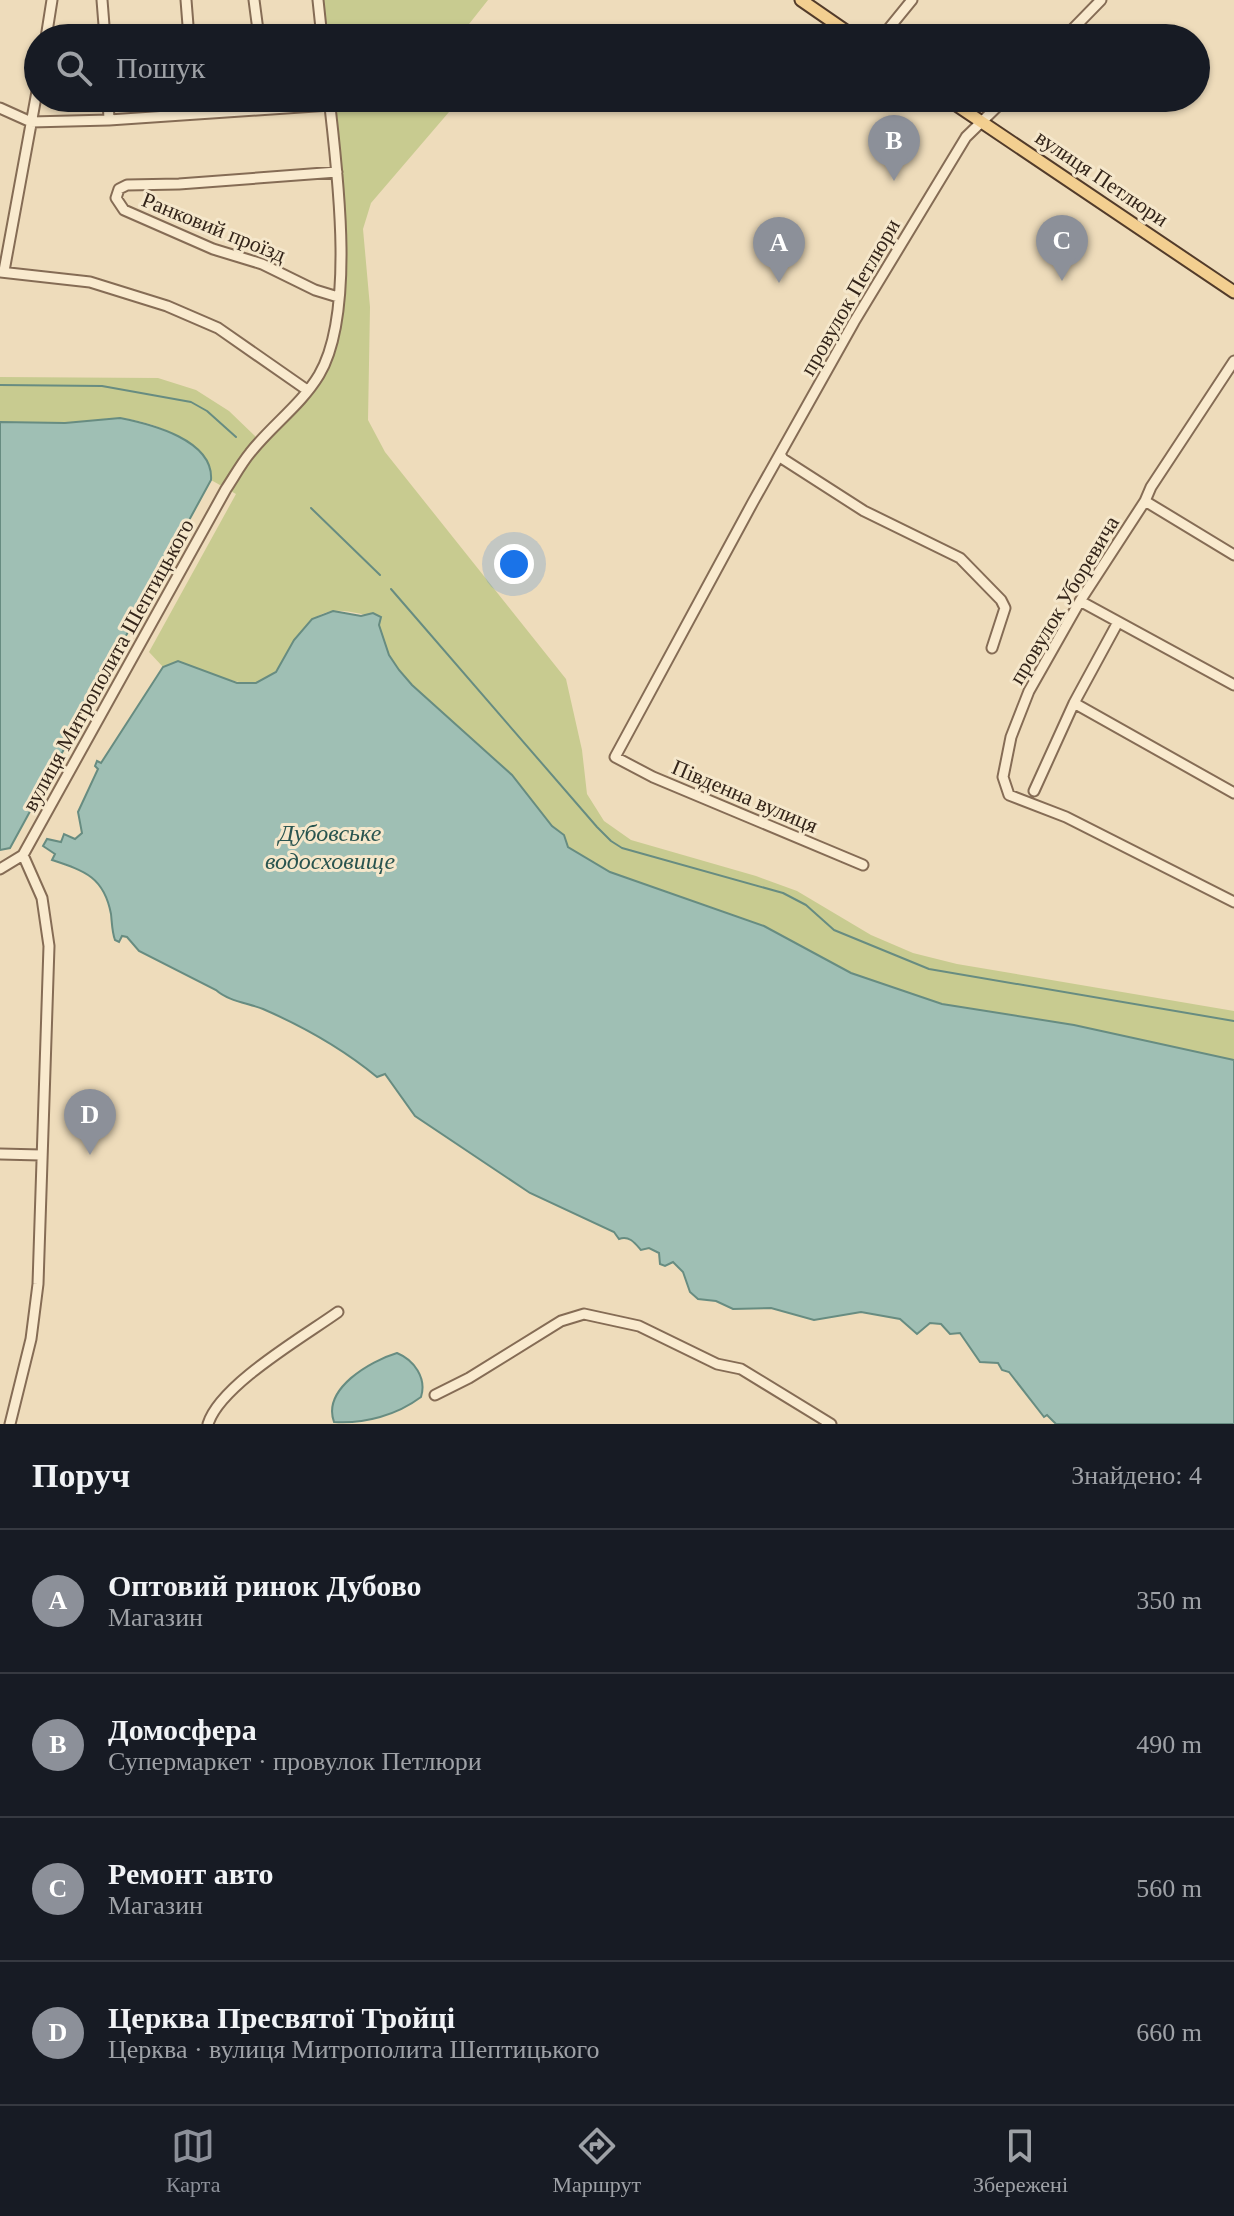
<!DOCTYPE html>
<html lang="uk">
<head>
<meta charset="utf-8">
<style>
  body { margin:0; font-family:"Times New Roman",serif; background:#20242c; color:#f1f3f6 }
  .you { position:absolute; left:514px; top:564px; width:28px; height:28px; margin:-20px; border:6px solid #fff; border-radius:50%; background:#1a73e8; box-shadow:0 0 0 12px #1a73e833 }
  .badge { display:grid; place-items:center; width:52px; height:52px; border-radius:50%; background:#8c9099; color:#fff; font-size:26px; font-weight:700 }
  .pin { position:absolute; translate:-50% -66px; filter:drop-shadow(0 2px 4px #0008) }
  .pin::after { content:''; position:absolute; top:42px; width:28px; height:24px; background:inherit; clip-path:polygon(0 0,100% 0,50% 100%) }
  .list { margin:0; padding:0; list-style:none }
  h2 { display:flex; justify-content:space-between; align-items:center; height:104px; margin:0; padding:0 32px; font-size:34px }
  h2 small { font-size:26px; font-weight:400; color:#9ea1a6 }
  .list li { display:grid; grid-template-columns:52px 1fr auto; gap:24px; align-items:center; box-sizing:border-box; height:144px; padding:0 32px; border-top:2px solid #363941 }
  .list b { display:block; font-size:30px; white-space:nowrap }
  .list p { margin:0; font-size:26px; white-space:nowrap; color:#9ea1a6 }
  .list em { font-size:26px; font-style:normal; color:#9ea1a6 }
  .icon { flex:none; width:44px; height:44px; fill:none; stroke:currentColor; stroke-width:2; stroke-linecap:round; stroke-linejoin:round }
  .map { position:relative; flex:none; width:1234px; height:1424px; overflow:hidden }
  .search { position:absolute; background:#171b24; box-shadow:0 2px 6px #0004; left:24px; right:24px; top:24px; height:88px; display:flex; align-items:center; gap:20px; box-sizing:border-box; padding:0 28px; border-radius:44px; color:#9ea1a6; font-size:30px }
  .sheet { height:680px; background:#171b24 }
  nav { display:flex; justify-content:space-around; align-items:center; box-sizing:border-box; height:112px; border-top:2px solid #363941; background:#171b24; font-size:22px; color:#9ea1a6 }
  nav a { display:grid; justify-items:center; gap:4px }
  nav .on { color:#8c9099 }
  .map>svg:first-child { display:block }
  .green { fill:#c8cb90 }
  .water { fill:#9fbfb4; stroke:#678c81; stroke-width:2 }
  .lines { fill:none; stroke-linecap:round; stroke-linejoin:round }
  .stream { stroke:#678c81; stroke-width:2 }
  .minor-casing { stroke:#856c55; stroke-width:13 }
  .major-casing { stroke:#523b2a; stroke-width:15 }
  .minor { stroke:#f9eace; stroke-width:9 }
  .major { stroke:#f3cf90; stroke-width:11 }
  .labels { text-anchor:middle; dominant-baseline:central; stroke-width:6; stroke-linejoin:round; paint-order:stroke }
  .street-label { font-size:22px; fill:#34251a; stroke:#f5e7cb }
  .water-label { font-size:24px; font-style:italic; fill:#29544f; stroke:#f5e7cb }
</style>
</head>
<body>
<div class="map">
<svg width="1234" height="1424" viewBox="0 0 1234 1424">
  <rect width="100%" height="100%" fill="#eedcbb"/>
  <path class="green" d="M322,0h166l-30,38h-132z
    M333,98h118l-2,14 -78,91 -8,26 7,78 -2,113 17,32 181,227 16,71 5,44 17,27 27,19 125,36 41,15 74,44 42,18 44,11 277,47v49l-160,-35 -132,-21 -91,-31 -87,-47 -154,-54 -42,-25 -4,-12 -12,-9 -40,-51 -100,-90 -13,-15 -10,-15 -10,-30 2,-8c-16,-1 -34,-8 -49,-6 -42,7 -41,67 -78,72 -17,3 -58,-16 -76,-21l-15,5 -14,-15 87,-158 -25,-14c2,-37 -61,-60 -91,-62 -17,0 -34,4 -51,5 -22,1 -46,-1 -69,-1v-45l158,1 38,12 33,21 29,28 -5,11c25,-22 49,-43 68,-70 40,-60 20,-211 12,-282z"/>
  <path class="water" d="M120,418c31,6 94,22 91,62l-201,368 -10,2v-428l65,1z
    M333,611l28,5 12,-3 8,4 -2,8 10,30 10,15 13,15 100,90 40,51 12,9 4,12 42,25 154,54 87,47 91,31 132,21 160,35v364h-178l-9,-9 -3,2 -35,-45 -7,-2 -4,-7 -18,-1 -20,-29 -10,1 -9,-10 -11,-1 -13,11 -17,-15 -39,-7 -47,8 -43,-12 -38,1 -17,-8 -18,-2 -8,-7 -7,-20 -10,-10 -8,4 -5,-2 -1,-11 -10,-5 -8,2c-6,-7 -12,-15 -22,-11l-5,-7 -84,-39 -115,-77 -30,-42 -8,3c-34,-28 -75,-51 -114,-68 -15,-6 -35,-8 -47,-19l-77,-39 -12,-14 -5,-1 -3,6 -4,-2c-3,-8 -3,-17 -4,-26 -7,-37 -26,-43 -59,-54l3,-6 -12,-8 4,-7 14,3 3,-8 11,5 7,-6 -4,-21 20,-43 -3,-3 2,-5 4,2 62,-96 15,-6 59,22h19l20,-11 18,-32 18,-21z
    M397,1353c17,7 30,25 24,44 -24,18 -56,27 -87,25 -12,-33 36,-61 63,-69z"/>
  <g class="lines">
    <path class="stream" d="M0,385l102,1 89,16 16,9 29,26
      M311,508l69,67
      M391,589l206,238 14,14 11,7 161,45 23,12 28,25 95,39 305,52"/>
    <g class="minor-casing">
      <path id="minor" d="M102,0l3,38
        M186,0l3,38
        M254,0l5,38
        M318,0l4,38
        M46,38l6,-38
        M881,38l31,-38
        M1064,38l37,-38
        M108,98l1,22
        M193,98l1,16
        M0,108l31,14 78,-2 221,-15
        M337,172l-158,12 -52,1 -8,4 -3,9 8,12 89,39 49,15 53,26 23,7
        M4,271l34,-185
        M0,272l90,10 77,24 51,22 89,62
        M1234,361l-83,126 -6,14 -65,100 -51,90 -18,46 -8,40 6,18 57,22 168,85
        M780,454l3,5 81,52 96,47 41,42 4,8 -13,40
        M1145,501l89,54
        M1080,601l154,84
        M1118,622l-44,81 160,90
        M1034,791l40,-88
        M863,865l-210,-88 -38,-20 138,-255 101,-180 112,-185 40,-39
        M0,869l23,-14 203,-366c8,-12 15,-25 24,-36 21,-27 51,-48 69,-78 37,-62 18,-206 10,-277
        M0,1154l41,1
        M435,1395l34,-17 92,-57 23,-7 55,12 78,38 24,5 90,55
        M10,1424l21,-85 7,-55 11,-338 -7,-48 -19,-43
        M208,1424c12,-39 95,-87 130,-112"/>
    </g>
    <g class="major-casing">
      <path id="major" d="M801,0l55,38
        M946,98l288,194"/>
    </g>
    <use href="#minor" class="minor"/>
    <use href="#major" class="major"/>
  </g>
  <g class="labels">
    <g class="street-label">
      <text transform="translate(1102 178) rotate(34)">вулиця Петлюри</text>
      <text transform="translate(214 227) rotate(22)">Ранковий проїзд</text>
      <text transform="translate(850 297) rotate(-60)">провулок Петлюри</text>
      <text transform="translate(1064 600) rotate(-59)">провулок Уборевича</text>
      <text transform="translate(108 665) rotate(-61)">вулиця Митрополита Шептицького</text>
      <text transform="translate(745 796) rotate(23)">Південна вулиця</text>
    </g>
    <g class="water-label">
      <text x="330" y="833">Дубовське<tspan x="330" dy="28">водосховище</tspan></text>
    </g>
  </g>
</svg>
<div class="you"></div>
<div class="pin badge" style="left:779px;top:283px">A</div>
<div class="pin badge" style="left:894px;top:181px">B</div>
<div class="pin badge" style="left:1062px;top:281px">C</div>
<div class="pin badge" style="left:90px;top:1155px">D</div>
<div class="search"><svg class="icon" aria-label="search" viewBox="0 0 24 24"><circle cx="10" cy="10" r="6"/><path d="M15 15l6 6"/></svg>Пошук</div>
</div>
<section class="sheet">
<h2>Поруч<small>Знайдено: 4</small></h2>
<ul class="list">
<li><span class="badge">A</span><div><b>Оптовий ринок Дубово</b><p>Магазин</p></div><em>350 m</em></li>
<li><span class="badge">B</span><div><b>Домосфера</b><p>Супермаркет · провулок Петлюри</p></div><em>490 m</em></li>
<li><span class="badge">C</span><div><b>Ремонт авто</b><p>Магазин</p></div><em>560 m</em></li>
<li><span class="badge">D</span><div><b>Церква Пресвятої Тройці</b><p>Церква · вулиця Митрополита Шептицького</p></div><em>660 m</em></li>
</ul>
</section>
<nav>
<a class="on"><svg class="icon" aria-label="map" viewBox="0 0 24 24"><path d="M3 6l6-2 6 2 6-2v14l-6 2-6-2-6 2zM9 4v14M15 6v14"/></svg>Карта</a>
<a><svg class="icon" aria-label="directions" viewBox="0 0 24 24"><path d="M12 3l9 9-9 9-9-9zM9 14v-3h6M13 9l2 2-2 2"/></svg>Маршрут</a>
<a><svg class="icon" aria-label="saved" viewBox="0 0 24 24"><path d="M7 4h10v16l-5-4-5 4z"/></svg>Збережені</a>
</nav>
</body>
</html>
